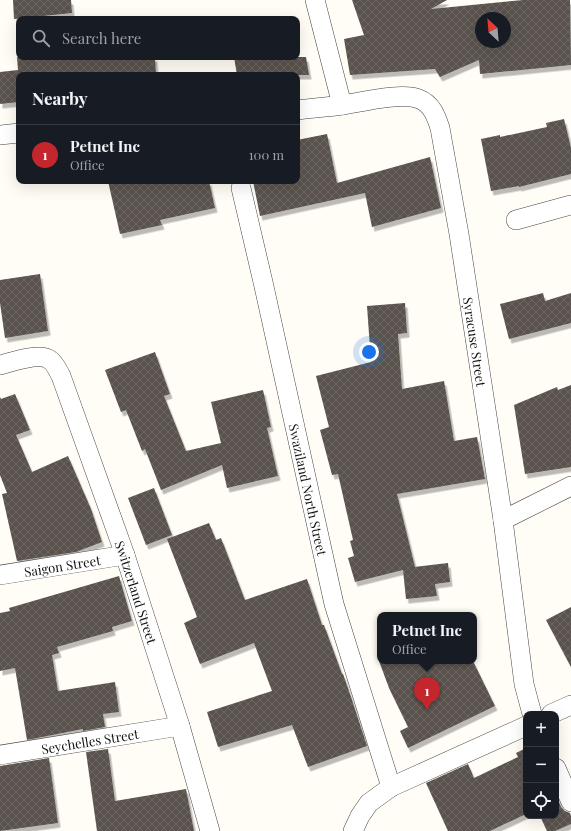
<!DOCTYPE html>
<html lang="en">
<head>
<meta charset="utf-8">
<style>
  body { margin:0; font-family:"Playfair Display",serif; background:#20242c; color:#f1f3f6 }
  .controls { position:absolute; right:12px; bottom:12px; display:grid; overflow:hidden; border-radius:8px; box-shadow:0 4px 16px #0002 }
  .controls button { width:36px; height:36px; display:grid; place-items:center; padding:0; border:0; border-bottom:1px solid #363941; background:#171b24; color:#f1f3f6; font:20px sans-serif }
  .compass { position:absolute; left:475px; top:12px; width:36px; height:36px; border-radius:50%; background:#171b24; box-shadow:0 4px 16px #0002; rotate:334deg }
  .you { position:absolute; left:369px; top:352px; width:14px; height:14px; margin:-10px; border:3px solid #fff; border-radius:50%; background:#1a73e8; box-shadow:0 0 0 6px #1a73e833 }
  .badge { display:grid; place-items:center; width:26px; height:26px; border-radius:50%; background:#c4262e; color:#fff; font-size:13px; font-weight:700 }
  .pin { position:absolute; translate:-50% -33px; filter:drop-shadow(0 1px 2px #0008) }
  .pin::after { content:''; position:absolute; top:21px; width:14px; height:12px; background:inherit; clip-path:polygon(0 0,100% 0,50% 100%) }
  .popup { position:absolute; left:377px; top:612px; width:100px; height:52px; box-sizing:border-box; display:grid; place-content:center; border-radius:8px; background:#171b24; filter:drop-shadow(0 1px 3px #0005); font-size:13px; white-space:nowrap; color:#9ea1a6 }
  .popup b { font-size:15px; color:#f1f3f6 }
  .popup::after { content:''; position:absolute; left:50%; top:100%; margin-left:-8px; border:8px solid transparent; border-top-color:#171b24 }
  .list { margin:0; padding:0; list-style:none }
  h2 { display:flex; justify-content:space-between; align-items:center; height:52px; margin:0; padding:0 16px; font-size:17px }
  h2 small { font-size:13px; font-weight:400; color:#9ea1a6 }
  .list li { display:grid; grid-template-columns:26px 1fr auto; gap:12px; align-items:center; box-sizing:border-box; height:60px; padding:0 16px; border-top:1px solid #363941 }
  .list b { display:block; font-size:15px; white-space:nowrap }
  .list p { margin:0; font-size:13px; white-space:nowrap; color:#9ea1a6 }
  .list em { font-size:13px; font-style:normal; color:#9ea1a6 }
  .icon { flex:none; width:22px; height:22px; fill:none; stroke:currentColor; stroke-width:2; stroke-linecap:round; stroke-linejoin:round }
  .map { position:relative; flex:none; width:571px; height:831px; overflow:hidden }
  .search { position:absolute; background:#171b24; box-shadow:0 4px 16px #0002; left:16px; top:16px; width:284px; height:44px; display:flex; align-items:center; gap:10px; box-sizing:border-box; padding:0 14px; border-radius:8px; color:#9ea1a6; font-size:15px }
  .panel { position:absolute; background:#171b24; box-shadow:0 4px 16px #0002; left:16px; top:72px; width:284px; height:112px; border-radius:8px }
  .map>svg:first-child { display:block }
  .building { fill:url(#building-cross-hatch); fill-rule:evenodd; filter:url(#shadow) }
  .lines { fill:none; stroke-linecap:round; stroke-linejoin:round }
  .minor-casing { stroke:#444; stroke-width:20 }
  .minor { stroke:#fff; stroke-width:19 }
  .labels { text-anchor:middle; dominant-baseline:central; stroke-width:4; stroke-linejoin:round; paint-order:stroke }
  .street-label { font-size:13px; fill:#111; stroke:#fff }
</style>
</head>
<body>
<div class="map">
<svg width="571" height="831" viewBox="0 0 571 831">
  <defs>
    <pattern id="building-cross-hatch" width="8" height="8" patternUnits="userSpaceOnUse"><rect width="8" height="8" fill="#5a524d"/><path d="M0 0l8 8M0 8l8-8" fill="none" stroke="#6d6662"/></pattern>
    <filter id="shadow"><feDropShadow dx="2.5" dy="4.5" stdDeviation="0" flood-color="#0004"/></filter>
  </defs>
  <rect width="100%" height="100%" fill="#fffdf5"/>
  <path class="building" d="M13,0h58l1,13 -58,6z
    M352,0h95l-16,9 92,-9h47l1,65 -91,9 -1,-14 -39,17 -5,-8 -85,6 -6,-36 20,-4zM481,18h24v24h-24z
    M17,57h138l1,18h-137v27l-19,2v-32l18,-2z
    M234,57h72l3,18h-72z
    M564,119l7,29v26l-52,13v-1l-28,5 -10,-52 19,-4v2l47,-10 -1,-4z
    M327,134l10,49 93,-26 11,51 -69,19 -7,-34 -105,23 -7,-35h44v-41z
    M108,181h101l6,27 -55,12 2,5 -42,9z
    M40,274l8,57 -43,7 -5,-35v-23z
    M543,293l2,8 26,-8v30l-62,16 -9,-35z
    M405,303l2,30 -9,1 4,55 42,-8 10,60 23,-4 8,42 -88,15 18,73h-1l34,-4 2,19 -15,2 2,12 -31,3 -3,-29 -48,12 -7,-24 6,-2 -4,-15 3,-1 -15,-66 -6,1 -12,-45 9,-3 -13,-51 55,-14 -4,-56z
    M155,352l15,42 -6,2 22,55 35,-8 -10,-41 52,-12 8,37 -4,1 11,48 -51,12 -5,-23 -61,25 -16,-41 -3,2 -16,-41 -5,2 -16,-42z
    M571,385v82l-46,7 -11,-69 43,-18 1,3z
    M15,394l15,36 -14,5 16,37 36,-16 23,53 11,33 -26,10 -59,9 -15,-67 5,-1 -7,-18v-78l1,2z
    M154,488l18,47 -26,10 -18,-47z
    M209,523l7,17 5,-2 24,62 62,-21 15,46h2l18,49h1l8,23 16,49 -59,21 -16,-42 -74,22 -11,-35 65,-21 -18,-48 -54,21 -16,-41 13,-6 -30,-78z
    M119,576l13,45 -20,6 1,4 -56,16 2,6 -7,2 6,36 57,-9 4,30 -16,2 2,13 -22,4v-2l-56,11 -12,-72 -15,3v-58l10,-2 -1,-3z
    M571,607v60l-25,-47z
    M379,661h94l22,45 -87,42 -8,-17 8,-4 -19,-39z
    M526,748v66l-36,17h-42l-22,-48 42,-19 6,14 44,-21 -2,-4z
    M108,749l7,52 71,-12 8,42h-97l-11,-79z
    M49,758l9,65 -58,8v-65z
    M556,795l5,12 4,4 5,2 1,3v8l-16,7h-8l-7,-15h16z"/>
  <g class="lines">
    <g class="minor-casing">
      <g id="minor">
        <path d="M315,0l27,105"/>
        <path id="s1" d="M297,110c15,-2 31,-3 46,-5 19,-3 59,-13 76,-6 13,5 17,17 21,29l19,106 44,286 21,164 8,30"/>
        <path d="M0,135l19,-2"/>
        <path id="s2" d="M241,188l22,94 71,322 57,183"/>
        <path d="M516,220l55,-15"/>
        <path id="s3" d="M0,365c12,-3 40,-13 50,-5 5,3 8,11 11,16l64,179 55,171 30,105"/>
        <path d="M503,520l68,-34"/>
        <path id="s4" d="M0,575l125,-20"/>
        <path d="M551,714l20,-9"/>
        <path id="s5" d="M0,755l180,-29"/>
        <path d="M556,768l15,34"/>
        <path d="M353,831l7,-15 9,-13 22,-16 135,-61"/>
      </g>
    </g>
    <use href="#minor" class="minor"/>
  </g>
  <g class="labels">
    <g class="street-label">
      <text stroke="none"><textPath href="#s1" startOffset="377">Syracuse Street</textPath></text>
      <text stroke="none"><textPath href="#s2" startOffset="309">Swaziland North Street</textPath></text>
      <text stroke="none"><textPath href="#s4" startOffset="63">Saigon Street</textPath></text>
      <text stroke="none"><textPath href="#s3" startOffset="300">Switzerland Street</textPath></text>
      <text stroke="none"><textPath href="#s5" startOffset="91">Seychelles Street</textPath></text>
    </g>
  </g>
</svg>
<div class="controls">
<button>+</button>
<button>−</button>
<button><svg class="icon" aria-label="locate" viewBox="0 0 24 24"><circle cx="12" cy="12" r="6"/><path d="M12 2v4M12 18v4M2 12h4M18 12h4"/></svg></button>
</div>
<svg class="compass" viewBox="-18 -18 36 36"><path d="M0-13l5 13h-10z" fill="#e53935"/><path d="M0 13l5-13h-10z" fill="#9ea1a6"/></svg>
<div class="you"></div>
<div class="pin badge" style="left:427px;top:710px">1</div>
<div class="popup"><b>Petnet Inc</b>Office</div>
<div class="search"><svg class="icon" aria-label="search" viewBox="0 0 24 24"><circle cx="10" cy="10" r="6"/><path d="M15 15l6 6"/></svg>Search here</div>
<section class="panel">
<h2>Nearby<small></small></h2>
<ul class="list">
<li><span class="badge">1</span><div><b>Petnet Inc</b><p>Office</p></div><em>100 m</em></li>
</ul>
</section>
</div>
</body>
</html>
